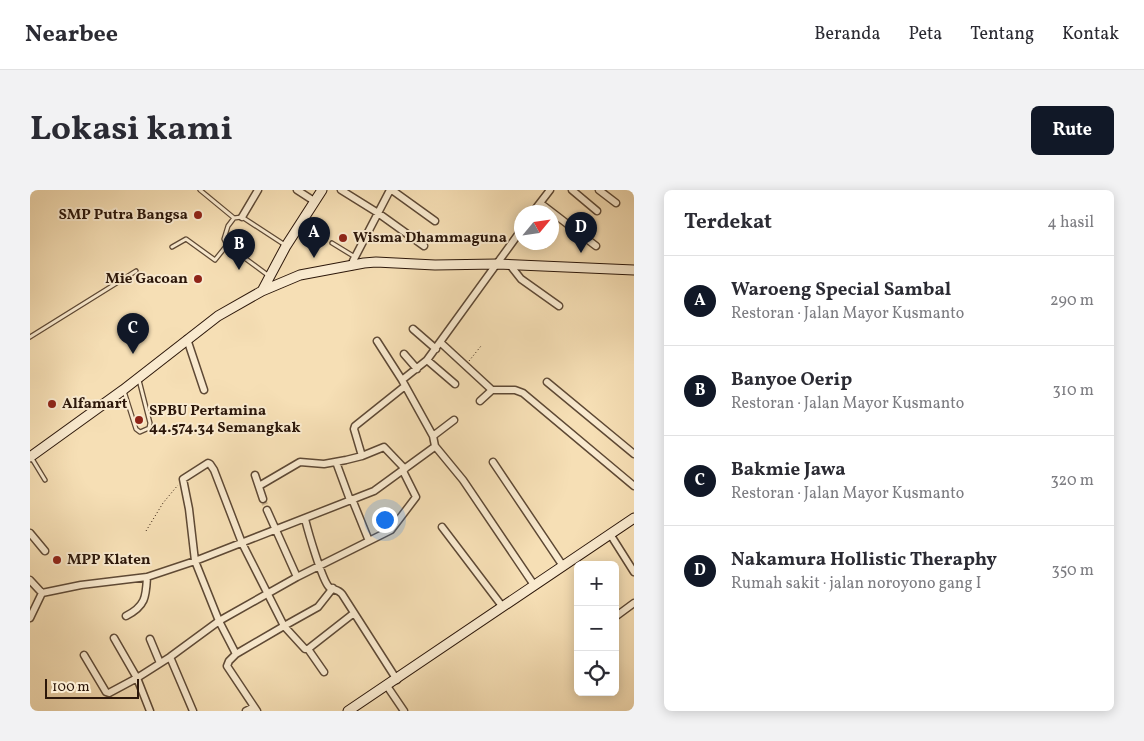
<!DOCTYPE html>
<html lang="id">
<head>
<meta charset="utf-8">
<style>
  body { margin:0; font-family:Vollkorn,serif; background:#f2f2f3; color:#2b2b33 }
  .controls { position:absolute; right:15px; bottom:15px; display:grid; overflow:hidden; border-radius:8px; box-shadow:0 2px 12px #0003 }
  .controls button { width:45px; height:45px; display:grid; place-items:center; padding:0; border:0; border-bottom:1px solid #e1e1e2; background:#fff; color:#2b2b33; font:25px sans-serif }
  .compass { position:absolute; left:484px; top:15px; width:45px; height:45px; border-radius:50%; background:#fff; box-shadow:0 2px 12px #0003; rotate:61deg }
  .scale { position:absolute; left:15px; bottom:12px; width:94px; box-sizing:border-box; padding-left:5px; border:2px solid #2c170a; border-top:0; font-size:14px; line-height:18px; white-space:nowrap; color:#2c170a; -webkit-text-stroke:4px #f9eacf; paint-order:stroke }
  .you { position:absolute; left:354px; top:329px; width:18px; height:18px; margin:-12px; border:4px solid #fff; border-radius:50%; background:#1a73e8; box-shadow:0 0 0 8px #1a73e833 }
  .badge { display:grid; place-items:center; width:32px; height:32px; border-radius:50%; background:#111827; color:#fff; font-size:16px; font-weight:700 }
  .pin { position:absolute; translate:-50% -41px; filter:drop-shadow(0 1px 2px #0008) }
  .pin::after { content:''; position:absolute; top:26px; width:18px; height:15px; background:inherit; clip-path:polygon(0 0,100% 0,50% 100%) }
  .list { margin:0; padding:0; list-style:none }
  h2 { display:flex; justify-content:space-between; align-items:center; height:65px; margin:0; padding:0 20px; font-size:21px }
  h2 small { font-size:16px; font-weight:400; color:#7c7c81 }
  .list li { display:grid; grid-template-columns:32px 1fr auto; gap:15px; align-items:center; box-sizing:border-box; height:90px; padding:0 20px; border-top:1px solid #e1e1e2 }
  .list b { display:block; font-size:19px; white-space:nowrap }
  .list p { margin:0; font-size:16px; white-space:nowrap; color:#7c7c81 }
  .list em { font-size:16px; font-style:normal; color:#7c7c81 }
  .icon { flex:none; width:28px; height:28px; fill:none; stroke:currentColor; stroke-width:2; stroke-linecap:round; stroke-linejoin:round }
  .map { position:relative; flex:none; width:604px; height:521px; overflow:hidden; border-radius:8px }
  header { display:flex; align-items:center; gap:30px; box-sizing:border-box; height:70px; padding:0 25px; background:#fff; border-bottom:1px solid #e1e1e2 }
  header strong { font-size:24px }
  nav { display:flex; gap:28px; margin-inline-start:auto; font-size:18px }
  .intro { display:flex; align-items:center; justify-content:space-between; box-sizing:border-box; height:120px; padding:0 30px }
  h1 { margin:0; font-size:35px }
  .button { padding:12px 22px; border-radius:8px; background:#111827; color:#fff; font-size:18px; font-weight:700 }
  main { display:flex; gap:30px; padding:0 30px }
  aside { flex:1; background:#fff; border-radius:8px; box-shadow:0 2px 12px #0003 }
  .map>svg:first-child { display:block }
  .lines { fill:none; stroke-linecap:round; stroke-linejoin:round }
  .street-tunnel { stroke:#ceb793; stroke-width:6; stroke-dasharray:6 3; stroke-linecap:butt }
  .lane-casing { stroke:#5e4935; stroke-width:5.5 }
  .street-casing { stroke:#5e4935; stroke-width:9 }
  .secondary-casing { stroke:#2c170a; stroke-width:11 }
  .path { stroke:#2c170a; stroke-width:1; stroke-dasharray:1 2.5; stroke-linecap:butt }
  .lane { stroke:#f9eacf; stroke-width:3 }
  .street { stroke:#f9eacf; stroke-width:6 }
  .secondary { stroke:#f9eacf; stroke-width:9 }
  .poi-dot { fill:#8f2418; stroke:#f9eacf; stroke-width:2 }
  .labels { text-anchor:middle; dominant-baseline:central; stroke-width:4; stroke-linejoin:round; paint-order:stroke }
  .poi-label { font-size:15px; font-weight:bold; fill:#2c170a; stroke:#f9eacf; text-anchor:start }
</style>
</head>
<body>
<header>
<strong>Nearbee</strong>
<nav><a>Beranda</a><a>Peta</a><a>Tentang</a><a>Kontak</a></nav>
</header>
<div class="intro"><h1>Lokasi kami</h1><a class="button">Rute</a></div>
<main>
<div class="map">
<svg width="604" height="521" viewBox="0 0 604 521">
  <rect width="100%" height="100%" fill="#f6dfb5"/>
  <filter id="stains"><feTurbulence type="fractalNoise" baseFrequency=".004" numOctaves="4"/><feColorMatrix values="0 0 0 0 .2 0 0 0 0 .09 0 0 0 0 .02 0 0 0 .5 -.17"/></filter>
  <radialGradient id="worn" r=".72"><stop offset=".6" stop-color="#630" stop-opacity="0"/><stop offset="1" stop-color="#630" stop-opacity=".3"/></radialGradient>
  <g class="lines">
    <path class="street-tunnel" d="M233,309l4,11"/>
    <g class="lane-casing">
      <path id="lane" d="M170,0l34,28 -6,8 -4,13 3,6 42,31
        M204,28l8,-1 43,28
        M302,53l23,14
        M142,57l14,-8 29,21 12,-15
        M0,147l106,-66
        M94,201l12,38 4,3 9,-4 1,-5 -11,-43
        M1,267l14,23"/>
    </g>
    <g class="street-casing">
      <path id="street" d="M267,0l17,11
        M311,0l37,23 46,33
        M362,0l43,31
        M542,0l25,21
        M569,0l17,13
        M510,13l56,43
        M503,22l17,-22
        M212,27l16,-27
        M480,75l11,14 38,27
        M322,76l1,-5 37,-71
        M383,139l23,20
        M157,149l17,51
        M347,151l25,39
        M411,153l51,47h23l8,3 111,93
        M374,164l13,15
        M397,170l28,24
        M517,192l87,72
        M450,211l12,-11
        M403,246l21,-16
        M405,256l28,34 71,105
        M332,266l-8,-27 1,-3 50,-40
        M306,272l14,38
        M463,272l70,104
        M178,273l2,1 4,6 28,73 42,83 -48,28 -17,-33 -24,-60 -6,-52 -6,-30z
        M225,285l8,24
        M229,296l41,-24 24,2 22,-4 16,-4 22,-9 21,22
        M322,309l17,42
        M237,320l30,67
        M275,329c3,12 17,61 24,68 4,3 9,2 13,7l55,86
        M412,337l60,79
        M0,343l15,18
        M580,344l24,38
        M0,390l12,13
        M303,398l-15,19 -34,19 21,23h3l46,-36
        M96,426c20,-10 20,-20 21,-39
        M585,427l19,-14
        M0,428l12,-25 39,-8 66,-8 48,-16 179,-70 59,-43 2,-2 -2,-10 -31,-56 25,-20 95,-131
        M120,449l10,24
        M278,459l16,23
        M206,464l-7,7 -2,5 30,45
        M54,465l22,37 3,1 28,-15 -23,-40
        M140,467l23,54
        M357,496l17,25
        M120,521l-13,-33 33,-21 49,-36 78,-44 94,-47 25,-33 -13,-26
        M216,521l8,-4"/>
    </g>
    <g class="secondary-casing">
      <path id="secondary" d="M232,101l24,-45 36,-56
        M0,267l93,-67 95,-74 44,-25 38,-16 64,-12 12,-1 59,3 62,-1 137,6
        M318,521l286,-193"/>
    </g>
    <path class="path" d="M439,171l12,-15
      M116,341l17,-28 15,-18"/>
    <use href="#lane" class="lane"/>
    <use href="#street" class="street"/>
    <use href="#secondary" class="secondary"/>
  </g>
  <g class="poi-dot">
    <circle cx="168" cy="25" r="5"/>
    <circle cx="313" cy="48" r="5"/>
    <circle cx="168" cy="89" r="5"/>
    <circle cx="22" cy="214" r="5"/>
    <circle cx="109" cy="230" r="5"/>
    <circle cx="27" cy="370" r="5"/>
  </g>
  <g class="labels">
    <g class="poi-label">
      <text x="158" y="25" text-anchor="end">SMP Putra Bangsa</text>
      <text x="323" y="48">Wisma Dhammaguna</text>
      <text x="158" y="89" text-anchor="end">Mie Gacoan</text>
      <text x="32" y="214">Alfamart</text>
      <text x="119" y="221">SPBU Pertamina<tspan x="119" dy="17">44.574.34 Semangkak</tspan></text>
      <text x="37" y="370">MPP Klaten</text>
    </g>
  </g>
  <rect width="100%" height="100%" filter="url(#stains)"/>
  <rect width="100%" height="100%" fill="url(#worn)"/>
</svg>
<div class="controls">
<button>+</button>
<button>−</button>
<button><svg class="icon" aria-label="locate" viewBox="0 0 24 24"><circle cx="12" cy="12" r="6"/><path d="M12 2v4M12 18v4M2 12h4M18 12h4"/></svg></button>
</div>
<svg class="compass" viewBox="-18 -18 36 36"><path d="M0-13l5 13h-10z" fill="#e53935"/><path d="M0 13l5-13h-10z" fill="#7c7c81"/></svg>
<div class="scale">100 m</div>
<div class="you"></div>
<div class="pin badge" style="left:284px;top:68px">A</div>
<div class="pin badge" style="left:209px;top:80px">B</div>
<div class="pin badge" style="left:103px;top:164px">C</div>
<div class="pin badge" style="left:551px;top:63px">D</div>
</div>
<aside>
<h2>Terdekat<small>4 hasil</small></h2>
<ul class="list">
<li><span class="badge">A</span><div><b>Waroeng Special Sambal</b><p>Restoran · Jalan Mayor Kusmanto</p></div><em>290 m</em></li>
<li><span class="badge">B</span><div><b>Banyoe Oerip</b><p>Restoran · Jalan Mayor Kusmanto</p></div><em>310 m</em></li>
<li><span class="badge">C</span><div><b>Bakmie Jawa</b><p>Restoran · Jalan Mayor Kusmanto</p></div><em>320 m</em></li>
<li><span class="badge">D</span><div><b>Nakamura Hollistic Theraphy</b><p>Rumah sakit · jalan noroyono gang I</p></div><em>350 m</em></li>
</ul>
</aside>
</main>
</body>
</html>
